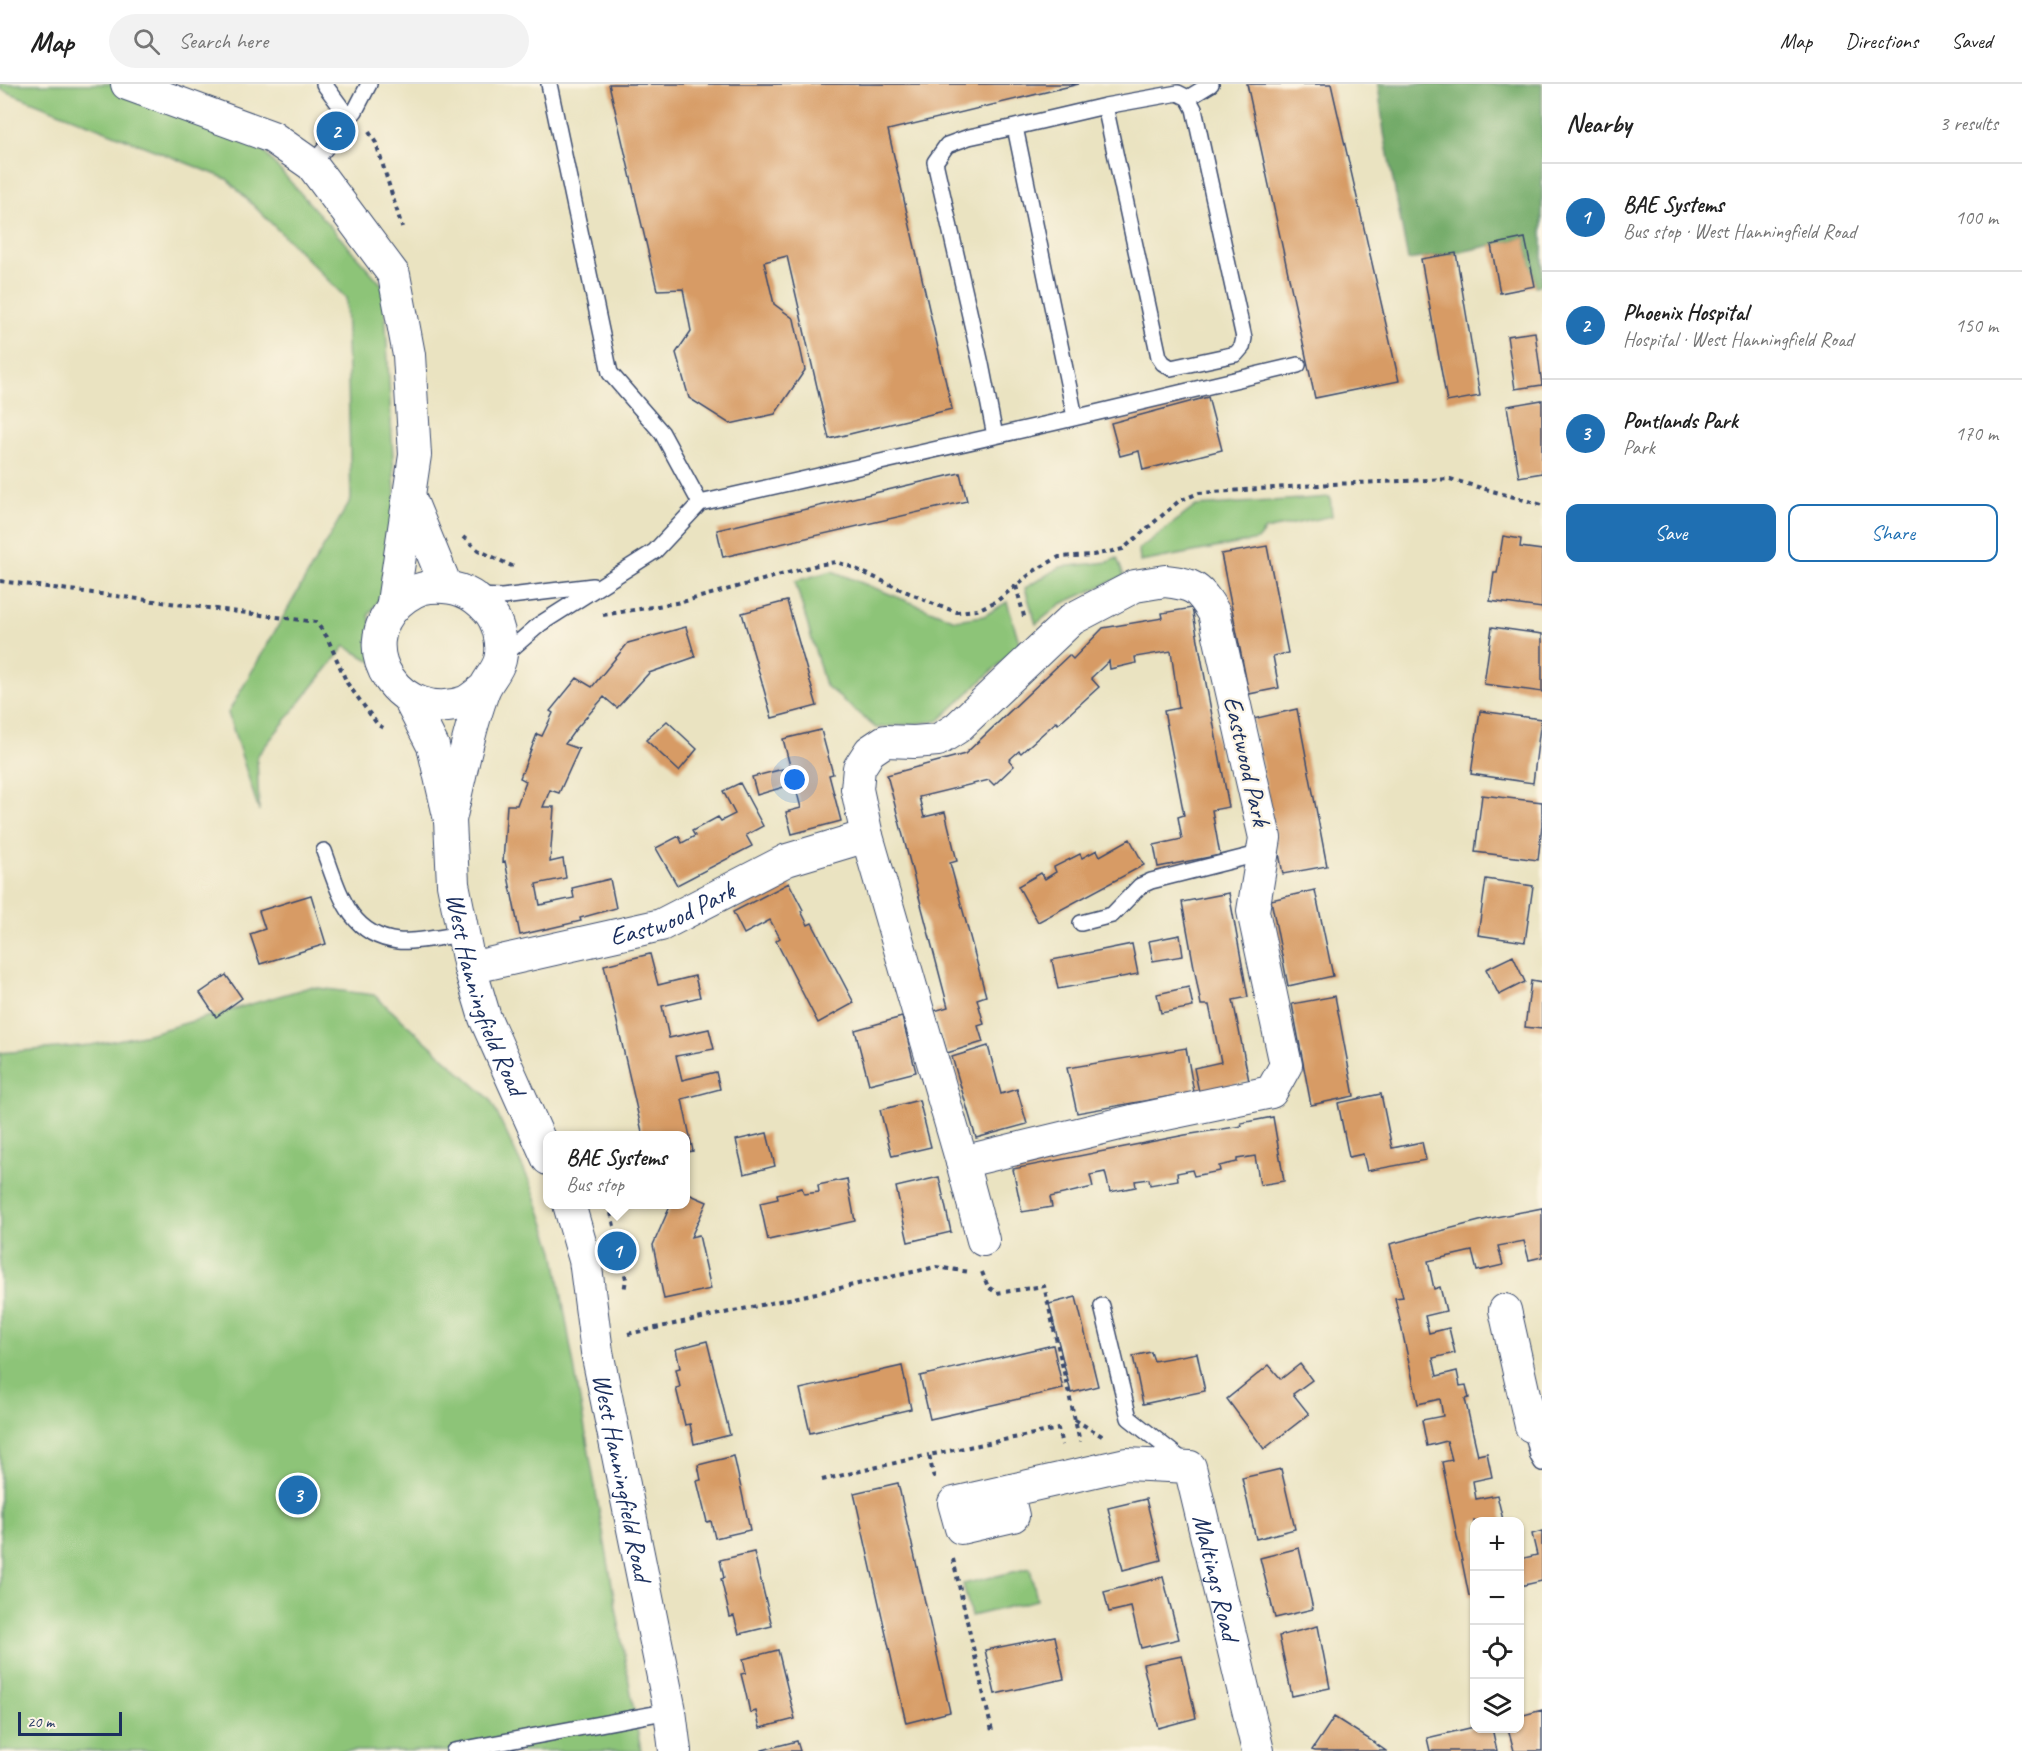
<!DOCTYPE html>
<html lang="en">
<head>
<meta charset="utf-8">
<style>
  body { margin:0; font-family:Caveat,sans-serif; background:#f2f2f2; color:#222 }
  .controls { position:absolute; right:18px; bottom:18px; display:grid; overflow:hidden; border-radius:12px; box-shadow:0 2px 4px #0004 }
  .controls button { width:54px; height:54px; display:grid; place-items:center; padding:0; border:0; border-bottom:2px solid #e0e0e0; background:#fff; color:#222; font:30px sans-serif }
  .scale { position:absolute; left:18px; bottom:15px; width:104px; box-sizing:border-box; padding-left:6px; border:3px solid #1b2f5e; border-top:0; font-size:16px; line-height:21px; white-space:nowrap; color:#1b2f5e; -webkit-text-stroke:4px #fcf5e5; paint-order:stroke }
  .you { position:absolute; left:795px; top:696px; width:21px; height:21px; margin:-15px; border:4px solid #fff; border-radius:50%; background:#1a73e8; box-shadow:0 0 0 9px #1a73e833 }
  .badge { display:grid; place-items:center; width:39px; height:39px; border-radius:50%; background:#1f6fb2; color:#fff; font-size:20px; font-weight:700 }
  .pin { position:absolute; translate:-50% -50%; border:3px solid #fff; box-shadow:0 2px 6px #0006 }
  .popup { position:absolute; left:543px; top:1047px; width:147px; height:78px; box-sizing:border-box; display:grid; place-content:center; border-radius:12px; background:#fff; filter:drop-shadow(0 2px 4px #0005); font-size:20px; white-space:nowrap; color:#767676 }
  .popup b { font-size:22px; color:#222 }
  .popup::after { content:''; position:absolute; left:50%; top:100%; margin-left:-12px; border:12px solid transparent; border-top-color:#fff }
  .list { margin:0; padding:0; list-style:none }
  h2 { display:flex; justify-content:space-between; align-items:center; height:78px; margin:0; padding:0 24px; font-size:26px }
  h2 small { font-size:20px; font-weight:400; color:#767676 }
  .list li { display:grid; grid-template-columns:39px 1fr auto; gap:18px; align-items:center; box-sizing:border-box; height:108px; padding:0 24px; border-top:2px solid #e0e0e0 }
  .list b { display:block; font-size:22px; white-space:nowrap }
  .list p { margin:0; font-size:20px; white-space:nowrap; color:#767676 }
  .list em { font-size:20px; font-style:normal; color:#767676 }
  .actions { display:flex; gap:12px; padding:18px 24px }
  .actions a { flex:1; padding:14px 0; border:2px solid #1f6fb2; border-radius:12px; text-align:center; font-size:21px; color:#1f6fb2 }
  .actions .main { background:#1f6fb2; color:#fff }
  .icon { flex:none; width:33px; height:33px; fill:none; stroke:currentColor; stroke-width:2; stroke-linecap:round; stroke-linejoin:round }
  .map { position:relative; flex:none; width:1542px; height:1667px; overflow:hidden }
  header { display:flex; align-items:center; gap:36px; box-sizing:border-box; height:84px; padding:0 30px; background:#fff; border-bottom:2px solid #e0e0e0 }
  header strong { font-size:28px }
  nav { display:flex; gap:33px; margin-inline-start:auto; font-size:21px }
  .search { width:420px; height:54px; background:#f2f2f2; display:flex; align-items:center; gap:15px; box-sizing:border-box; padding:0 21px; border-radius:33px; color:#767676; font-size:22px }
  main { display:flex }
  aside { flex:1; background:#fff }
  .map>svg:first-child { display:block }
  .green { fill:#8dc478; stroke:#547a6b; stroke-width:1.5 }
  .forest { fill:#72aa68; stroke:#466c63; stroke-width:1.5 }
  .building { fill:#d79b65 }
  .lines { fill:none; stroke-linecap:round; stroke-linejoin:round }
  .service-casing { stroke:#3a4a6d; stroke-width:18 }
  .minor-casing { stroke:#3a4a6d; stroke-width:34 }
  .path { stroke:#3a4a6d; stroke-width:4; stroke-dasharray:4.5 4.5; stroke-linecap:butt }
  .service { stroke:#fff; stroke-width:15 }
  .minor { stroke:#fff; stroke-width:32 }
  .labels { text-anchor:middle; dominant-baseline:central; stroke-width:4.5; stroke-linejoin:round; paint-order:stroke }
  .street-label { font-size:26px; fill:#1b2f5e; stroke:#fcf5e5 }
</style>
</head>
<body>
<header>
<strong>Map</strong>
<div class="search"><svg class="icon" aria-label="search" viewBox="0 0 24 24"><circle cx="10" cy="10" r="6"/><path d="M15 15l6 6"/></svg>Search here</div>
<nav><a>Map</a><a>Directions</a><a>Saved</a></nav>
</header>
<main>
<div class="map">
<svg width="1542" height="1667" viewBox="0 0 1542 1667">
  <rect width="100%" height="100%" fill="#fcf5e5"/>
  <filter id="ink" filterUnits="userSpaceOnUse"><feTurbulence type="fractalNoise" baseFrequency=".0167" numOctaves="2"/><feDisplacementMap in="SourceGraphic" scale="12" xChannelSelector="R" yChannelSelector="G"/><feConvolveMatrix kernelMatrix="1 2 1 2 8 2 1 2 1" color-interpolation-filters="sRGB"/></filter>
  <filter id="wash" filterUnits="userSpaceOnUse"><feTurbulence type="fractalNoise" baseFrequency=".008" numOctaves="4" result="noise"/><feDisplacementMap in="SourceGraphic" scale="24" xChannelSelector="R" yChannelSelector="G"/><feGaussianBlur stdDeviation="1.35" result="paint"/><feColorMatrix in="noise" values="0 0 0 0 0 0 0 0 0 0 0 0 0 0 0 0 0 1.4 0 .05"/><feComposite in="paint" operator="in"/></filter>
  <g filter="url(#wash)">
    <rect width="100%" height="100%" fill="#eae3c1"/>
    <path class="green" d="M0,0h112l152,68 120,135 13,246 -4,45 -24,37 10,51 -34,-20 -88,110 2,55 -31,-98 123,-214 -5,-201 -119,-119 -227,-90z
      M1330,413l2,19 -67,14 -8,10 -117,22 -1,-13 57,-43z
      M1117,474l7,18 -63,28 -25,20 -11,-36 35,-21 48,-5z
      M832,487l123,49 29,-4 23,-14 13,43 -82,76 -62,7 -51,-43 -30,-104z
      M310,903l64,8 116,104 42,88 22,64 87,500h-641v-698l91,-8 57,-11z
      M1030,1484l7,32 -66,16 -8,-32z"/>
    <path class="forest" d="M1378,0h164v201l-7,1 -10,-48 -69,15 -48,7 -24,-127z"/>
    <g id="blocks">
      <path class="building" d="M609,0h470l-191,46 64,279 -123,30 -42,-183 -23,6 10,42 20,15 11,51 -30,44 -45,10 -41,-26 -13,-45 15,-22 -8,-42 -26,1z
        M1247,0h84l68,297 -84,17z
        M1525,154l10,48 -35,7 -9,-48z
        M1456,169l24,143 -33,6 -26,-143z
        M1535,248l7,53 -27,4 -8,-53z
        M1208,313l14,53 -79,20 -4,-19 -19,5 -9,-33z
        M1542,316v73l-23,4 -12,-71z
        M960,389l7,28 -244,56 -6,-27z
        M1503,452l18,3 -1,8 22,3v58l-52,-7 4,-28h3z
        M1267,462l21,107 -15,3 6,32 -30,6 -28,-140z
        M787,517l30,105 -45,12 -30,-105z
        M1192,524l37,199 -17,3 8,45 -62,12 -4,-22 28,-6 -4,-22 6,-2 -20,-104 15,-3 -8,-57 -36,6 1,6 -26,6 -1,-8 -18,17 8,9 -41,37 -2,-2 -35,31 -2,-2 -10,9 5,6 -20,19 -5,-5 -70,17 5,20 21,-5 12,49 -7,2 36,133 -9,3 7,25 -6,2 5,16 -36,11 -13,-42 14,-4 -61,-232 78,-21 104,-99 4,4 30,-31 60,-10 -1,-5z
        M686,543l9,30 -46,16 -32,35 -13,-11 -29,33 -10,14 14,5 -20,44 -9,-3 -7,17h11l-4,55 13,-3 3,19 -30,6 4,21 34,-7 -2,-10 38,-9 6,29 -36,10 1,3 -61,14 -15,-74 -2,1 4,-57h10l9,-24 -6,-3 17,-44 5,2 11,-23 -3,-2 27,-33 15,9 36,-44z
        M1492,543l50,7v58l-58,-8z
        M1297,625l30,157 -44,8 -30,-155z
        M1480,627l61,8 -8,64 -62,-9z
        M667,637l30,28 -18,22 -33,-31z
        M821,646l12,44 -4,1 12,46 -49,13 -6,-22 15,-4 -18,-69z
        M783,685l4,17 -30,9 -5,-18z
        M740,699l23,43 -17,9 6,11 -75,39 -21,-37 23,-12 3,7 13,-7 -3,-5 26,-14 3,4 14,-7 -12,-23z
        M1482,711l60,7v23l-4,35 -63,-8z
        M1130,755l14,26 -106,57 -20,-36 23,-13 4,6 11,-7 -2,-5 26,-13 2,4 15,-8 3,6z
        M1486,795l47,7 -8,56 -47,-7z
        M789,799l14,27 -2,1 7,14 4,-2 42,80 -36,20 -42,-82 4,-3 -10,-18 -26,14 -11,-22z
        M1315,806l18,86 -45,10 -17,-86z
        M1229,809l19,104 -15,3 16,81 -50,11 -5,-24 27,-6 -12,-57h-8l-19,-103z
        M311,811l15,49 -66,20 -10,-30 15,-5 -6,-18z
        M1180,851l3,21 -30,5 -4,-20z
        M1132,860l6,30 -80,15 -6,-29z
        M650,870l8,31 37,-9 5,21 -38,9 7,32 40,-9 5,20 -38,7 6,24 34,-8 4,17 -38,10 11,52 -7,1v-16h-43l-39,-171z
        M1513,872l12,26 -26,13 -13,-26z
        M226,891l16,23 -26,19 -16,-24z
        M1531,897l11,2v46l-17,-2z
        M1189,903l4,20 -32,6 -4,-19z
        M1335,912l19,100 -43,9 -19,-101z
        M902,933l14,55 -47,12 -14,-54z
        M988,962l13,48 16,-5 10,35 -51,14 -24,-81z
        M1186,964l8,44 -117,21 -10,-45z
        M1381,1010l11,54 30,-6 4,18 -59,11 -4,-17 -14,3 -11,-54z
        M919,1016l12,47 -39,9 -12,-46z
        M1273,1033l11,64 -24,4 -5,-29 -18,3v3l-18,4 1,5 -26,5 -2,-6 -15,3 1,7 -28,5 -1,-6 -14,2 1,6 -26,5 -5,-20 -15,3 3,12 -43,10 2,10 -30,5 -9,-43 172,-34 57,-9 -1,-3z
        M767,1049l8,33 -31,8 -8,-34z
        M939,1093l12,55 -43,10 -12,-55z
        M847,1095l8,42 -87,19 -8,-37 18,-4 -1,-5 25,-6 2,6 15,-2 -1,-7z
        M686,1109l21,9 -16,35 8,-2 12,54 -47,10 -11,-54 18,-41h15z
        M1542,1124v49l-13,3 -5,-19 -26,5 5,19 -26,6 -5,-20 -44,10 6,28 6,-2 6,24 -21,5 4,17 20,-5 6,25 -22,5 4,18 20,-5 3,15 6,-1 3,13 -4,1 13,56 9,-2 5,24 -19,4 3,18 21,-4 6,25 -29,1v74l-5,1 -27,-134 10,-2 -5,-19 -20,5 -5,-26 21,-4 -3,-17 -22,5 -23,-106 8,-1 -13,-53 101,-26z
        M1076,1213l22,89 -27,7 -22,-89z
        M707,1257l23,94 -36,9 -4,-20 -5,1 -9,-37 4,-1 -4,-18 4,-1 -4,-19z
        M1053,1261l10,44 -133,30 -10,-43z
        M1151,1268l3,9 43,-8 8,38 -62,13 -10,-48z
        M1300,1280l12,16 -19,14 16,20 -45,35 -37,-50 42,-34 12,14z
        M902,1282l9,43 -101,24 -10,-44z
        M734,1372l16,74 -35,8 -4,-17 -4,1 -10,-41 4,-1 -3,-15z
        M1281,1385l14,60 -39,10 -14,-61z
        M898,1399l52,229 -44,11 -52,-230z
        M1146,1415l15,61 -38,10 -15,-62z
        M1542,1447v50l-22,5v-27l17,-4 -5,-21z
        M1299,1464l14,61 -38,9 -15,-60z
        M754,1468l18,74 -33,8 -5,-18 -4,1 -9,-38 3,-1 -4,-18z
        M1163,1493l16,62 -38,9 -10,-41 -22,5 -5,-20z
        M1318,1542l12,62 -38,8 -13,-60z
        M1055,1552l9,43 -69,15 -10,-44z
        M778,1566l17,69 -35,9 -4,-17 -6,2 -4,-19 -5,-20 5,-1 -3,-14z
        M1182,1572l14,62 -38,10 -15,-64z
        M1542,1626v41h-28l-6,-23h12v-12z
        M1334,1633l33,21 19,13h-71l-3,-1z
        M1474,1643v1h18l5,23h-67l-3,-13z
        M797,1657l3,10h-38v-1z"/>
    </g>
  </g>
  <g filter="url(#ink)">
    <use href="#blocks" fill-opacity="0" stroke="#3a4a6d" stroke-width="1.5"/>
    <g class="lines">
      <g class="service-casing">
        <path id="service" d="M324,0l25,34
          M549,0l61,289 52,60 38,70
          M1188,14l23,-14
          M312,81l43,-54 14,-27
          M1075,333l-60,-290 90,-21 73,-13 10,5 6,11 50,229 -2,9 -6,7 -65,14 -8,-5 -4,-6 -54,-251
          M995,352l-14,-72 -46,-202 12,-17 22,-8 46,-10
          M477,512l25,1 91,-11
          M503,572l37,-32 115,-73 45,-48 361,-82 237,-56
          M324,767c15,40 24,84 74,90 15,2 49,-5 65,-7
          M1081,839l31,-8 28,-29 11,-5 111,-28
          M1102,1222l27,112 57,45
          M1531,1342l7,30 4,7
          M454,1667l216,-40"/>
      </g>
      <g class="minor-casing">
        <g id="minor">
          <path d="M127,0l145,53 40,28 82,110 15,80 6,100 -23,154"/>
          <path d="M410,414l36,88"/>
          <path d="M1165,497c29,3 34,7 49,32l51,225 -12,73 33,154 -15,27 -139,29 -170,41 -95,-326 -10,-47 2,-21 11,-17 15,-10 29,1 24,-2 19,-12 115,-109 63,-33z"/>
          <path id="s1" d="M409,615l24,47 17,74 3,64 17,84 15,50 63,141"/>
          <path d="M450,736c10,-43 18,-87 33,-128 4,-12 14,-20 17,-32 4,-16 -2,-40 -13,-51 -16,-18 -34,-24 -57,-22 -12,1 -23,8 -32,16 -49,46 3,122 67,99 6,-3 13,-9 18,-13"/>
          <path id="s2" d="M470,884l191,-43 126,-65 80,-24"/>
          <path d="M962,1078l21,78"/>
          <path id="s3" d="M569,1120l16,56 12,92 73,359 5,40"/>
          <path d="M1505,1226l26,116"/>
          <path id="s4" d="M1007,1407l6,25 -52,12 -7,-25 172,-39 64,3 68,284"/>
        </g>
      </g>
      <path class="path" d="M369,48l7,11 26,84
        M463,453l15,13 38,18
        M0,497l316,41 11,15 20,46 31,42 9,5
        M1016,502l9,34
        M603,531l79,-13 135,-37 19,-3 13,4 87,39 21,7 20,-2 20,-9 37,-30 25,-14 34,-2 30,-6 56,-48 20,-8 134,-9 117,-5 92,26
        M609,1120l17,75 -2,13
        M982,1188l6,15 9,6 47,-7 36,156
        M628,1250l308,-67 34,5
        M1075,1336l27,16
        M934,1394l-5,-23 129,-26 4,16
        M822,1396l107,-25
        M953,1475l39,172"/>
      <use href="#service" class="service"/>
      <use href="#minor" class="minor"/>
    </g>
  </g>
  <g class="labels">
    <g class="street-label">
      <text transform="translate(1247 677) rotate(77)">Eastwood Park</text>
      <text stroke="none"><textPath href="#s2" startOffset="210">Eastwood Park</textPath></text>
      <text stroke="none"><textPath href="#s1" startOffset="308">West Hanningfield Road</textPath></text>
      <text stroke="none"><textPath href="#s3" startOffset="279">West Hanningfield Road</textPath></text>
      <text stroke="none"><textPath href="#s4" startOffset="459">Maltings Road</textPath></text>
    </g>
  </g>
</svg>
<div class="controls">
<button>+</button>
<button>−</button>
<button><svg class="icon" aria-label="locate" viewBox="0 0 24 24"><circle cx="12" cy="12" r="6"/><path d="M12 2v4M12 18v4M2 12h4M18 12h4"/></svg></button>
<button><svg class="icon" aria-label="layers" viewBox="0 0 24 24"><path d="M12 4l9 5-9 5-9-5zM3 14l9 5 9-5"/></svg></button>
</div>
<div class="scale">20 m</div>
<div class="you"></div>
<div class="pin badge" style="left:617px;top:1167px">1</div>
<div class="popup"><b>BAE Systems</b>Bus stop</div>
<div class="pin badge" style="left:336px;top:47px">2</div>
<div class="pin badge" style="left:298px;top:1411px">3</div>
</div>
<aside>
<h2>Nearby<small>3 results</small></h2>
<ul class="list">
<li><span class="badge">1</span><div><b>BAE Systems</b><p>Bus stop · West Hanningfield Road</p></div><em>100 m</em></li>
<li><span class="badge">2</span><div><b>Phoenix Hospital</b><p>Hospital · West Hanningfield Road</p></div><em>150 m</em></li>
<li><span class="badge">3</span><div><b>Pontlands Park</b><p>Park</p></div><em>170 m</em></li>
</ul>
<div class="actions"><a class="main">Save</a><a>Share</a></div>
</aside>
</main>
</body>
</html>
